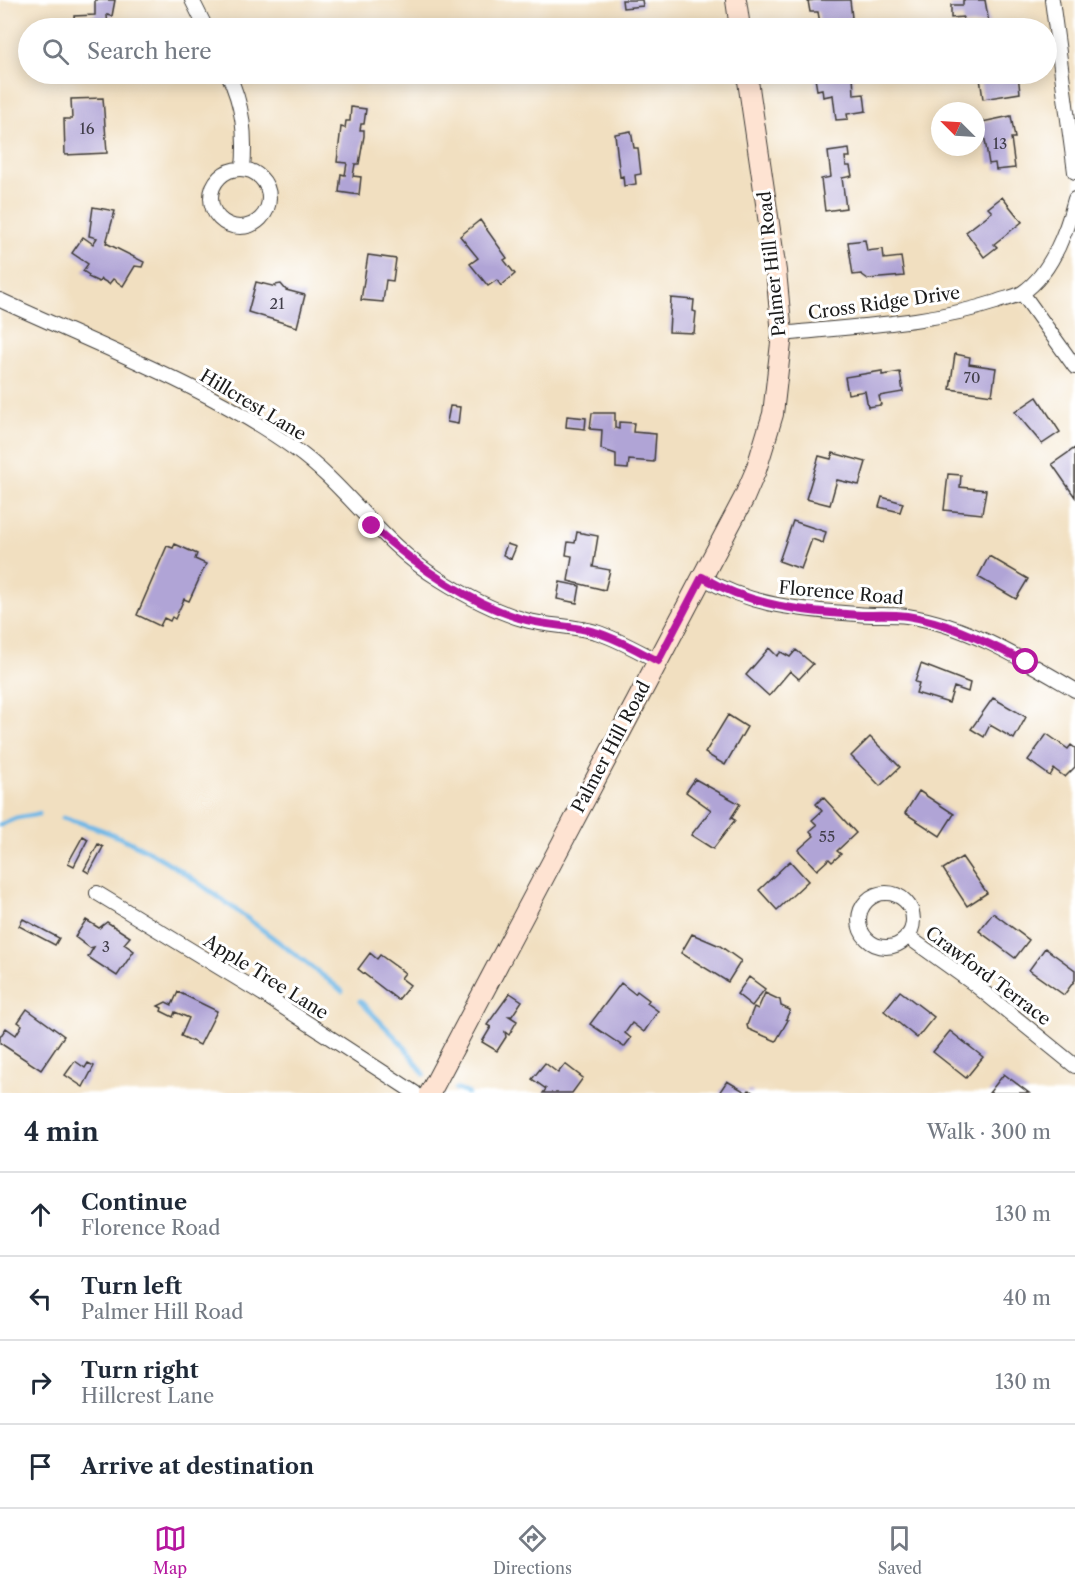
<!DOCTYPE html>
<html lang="en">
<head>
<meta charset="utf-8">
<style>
  body { margin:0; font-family:"Libre Caslon Text",serif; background:#f6f6f7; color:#1f2937 }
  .compass { position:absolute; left:931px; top:102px; width:54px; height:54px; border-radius:50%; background:#fff; box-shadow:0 3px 15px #0003; rotate:294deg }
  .stop { position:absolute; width:18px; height:18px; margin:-14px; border:4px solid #b5179e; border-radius:50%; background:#fff }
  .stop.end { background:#b5179e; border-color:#fff; box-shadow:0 2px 6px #0008 }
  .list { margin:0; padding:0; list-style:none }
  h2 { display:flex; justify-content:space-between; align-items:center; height:78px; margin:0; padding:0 24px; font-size:26px }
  h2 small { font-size:20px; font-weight:400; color:#747a83 }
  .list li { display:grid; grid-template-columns:39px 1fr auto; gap:18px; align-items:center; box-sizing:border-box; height:84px; padding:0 24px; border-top:2px solid #e0e1e3 }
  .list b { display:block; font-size:22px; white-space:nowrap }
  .list p { margin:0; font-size:20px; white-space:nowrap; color:#747a83 }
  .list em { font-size:20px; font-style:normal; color:#747a83 }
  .icon { flex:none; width:33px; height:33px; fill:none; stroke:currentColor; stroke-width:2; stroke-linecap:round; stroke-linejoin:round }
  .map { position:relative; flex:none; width:1075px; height:1093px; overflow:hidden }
  .search { position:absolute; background:#fff; box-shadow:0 3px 15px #0003; left:18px; right:18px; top:18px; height:66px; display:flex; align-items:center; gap:15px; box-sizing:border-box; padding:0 21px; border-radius:33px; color:#747a83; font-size:22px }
  .sheet { height:414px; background:#fff }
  nav { display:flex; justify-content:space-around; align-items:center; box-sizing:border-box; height:84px; border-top:2px solid #e0e1e3; background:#fff; font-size:16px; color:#747a83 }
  nav a { display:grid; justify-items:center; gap:3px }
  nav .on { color:#b5179e }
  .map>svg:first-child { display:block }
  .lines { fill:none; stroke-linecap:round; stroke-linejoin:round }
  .stream { stroke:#6eb7e6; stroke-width:5 }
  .building { fill:#b0a4d6 }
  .minor-casing { stroke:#3c3935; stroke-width:16 }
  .secondary-casing { stroke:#3c3935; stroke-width:22 }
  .minor { stroke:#fff; stroke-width:14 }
  .secondary { stroke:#fee3d2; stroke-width:20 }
  .route { stroke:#b5179e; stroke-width:8 }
  .labels { text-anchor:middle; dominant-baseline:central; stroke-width:6; stroke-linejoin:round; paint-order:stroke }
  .number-label { font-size:15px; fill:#413e4a }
  .street-label { font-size:18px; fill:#1c1c1c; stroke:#fff }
</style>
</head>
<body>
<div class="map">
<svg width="1075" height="1093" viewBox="0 0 1075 1093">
  <rect width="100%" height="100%" fill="#fff"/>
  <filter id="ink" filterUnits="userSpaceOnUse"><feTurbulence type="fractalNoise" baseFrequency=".0167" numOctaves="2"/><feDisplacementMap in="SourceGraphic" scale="12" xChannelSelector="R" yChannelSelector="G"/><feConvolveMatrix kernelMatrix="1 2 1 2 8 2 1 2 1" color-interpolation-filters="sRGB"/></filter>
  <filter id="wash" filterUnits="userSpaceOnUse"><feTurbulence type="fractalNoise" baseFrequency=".008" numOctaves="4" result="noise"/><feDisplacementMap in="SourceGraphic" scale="24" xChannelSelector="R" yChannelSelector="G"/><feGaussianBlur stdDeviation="1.35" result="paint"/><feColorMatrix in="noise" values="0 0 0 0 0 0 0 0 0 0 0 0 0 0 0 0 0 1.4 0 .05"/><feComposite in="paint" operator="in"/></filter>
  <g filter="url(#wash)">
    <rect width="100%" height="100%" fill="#f1dfc0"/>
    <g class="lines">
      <path class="stream" d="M63,818c90,22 148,74 221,128 19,15 39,29 58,45
        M0,825l16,-7 23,-4
        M360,1001l44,45 20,28
        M456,1089l12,4"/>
    </g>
    <g id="blocks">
      <path class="building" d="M95,0h20l-3,16 -5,-1 1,13h-33l-1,-12 21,-1z
        M622,0h20l1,6 -20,2z
        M815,0h35l2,18 -4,1v4l7,-1v6h-29l-1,-6 -5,1 -2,-11h-8l-2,-11z
        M963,0h22l4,23 -26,2v-8l-12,1v-13h12z
        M820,74h33l1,21 10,-1 2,17 -19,3 1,5 -12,1 -3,-25 -10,2 -1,-8 -5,1 -2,-12h6z
        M985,74h33l2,19 -37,6 -3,-21h6z
        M103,98l4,55 -42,2 -1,-36h8l-1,-20z
        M351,107l15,2 -2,15h-3l-1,6h4v6l-5,28h-4l-2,12 8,1 -2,18 -20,-3 2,-18 4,1 2,-12 -10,-1 4,-35 4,1 1,-7h4z
        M1011,116l4,22h-4l4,30 -19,2 -1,-7 -6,1 -7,-42z
        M631,131l3,17h4l3,26 -6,1 1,9 -12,2 -1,-10 -3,1 -5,-43z
        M849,149l1,8h-5l1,9h4l2,10 -10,2 4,30 -21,3 -4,-32 10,-2 -3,-25z
        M1002,197l20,25 -28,22 3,3 -13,10 -18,-25 26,-20 -4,-4z
        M93,207l22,4 -9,32 38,19 -2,5 -7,-1 -12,20 -10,-7 -4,5 -8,-5 -2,3 -11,-5 1,-2 -6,-4 5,-7 -16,-11 11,-16 10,7 4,-6 -8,-2z
        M480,220l27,38 -3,2 11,14 -14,12 -4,-6 -9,6 -18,-22 8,-6 -18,-22z
        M865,240l2,11 16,-2 1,10 17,-2 3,19 -36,3 -7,-5 -8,1 -5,-33z
        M368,255l28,4 -3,22 -7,-1 -3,22 -22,-2z
        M256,282l20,5 -1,-2 6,-1 5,6 19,5 -8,32 -49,-15z
        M671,298l23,2 -1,11 3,1 -2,21 -25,-1z
        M955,354l15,3 -1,7 27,4 -4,27 -42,-6z
        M882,371v4l18,-3 3,20 -24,4 2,9 -13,2 -3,-16 -17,3 -3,-17z
        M1037,397l23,35 -18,12 -27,-32z
        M450,406l10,1 -2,17 -11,-2z
        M592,413h23v15l4,1v-7l15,1 -1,9 23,2 -2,28 -25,-2 -1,9 -12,-1v-14l-15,-5 1,-19 -12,-1z
        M567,416l19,2 -1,11 -19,-2z
        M1075,448v49l-23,-33z
        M833,453l33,9 -7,23 -22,-5 -7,25 -24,-6 13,-43 12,3z
        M948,474l13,1 -1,12 26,3 -4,24 -38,-4z
        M882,497l21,6 -3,9 -21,-5z
        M793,521l33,11 -3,11 -11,-4 -11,30 -22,-8z
        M577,532l21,4 -5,31 17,3 -5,20 -37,-9 4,-25 -6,-1 2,-13 7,1z
        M175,544l22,10 -2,5 11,5 -17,37 -5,-2 -9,20 -3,-2 -2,4 -6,-3 -4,8 -23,-11 30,-69 6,2z
        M507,544l9,3 -5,12 -8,-4z
        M989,556l39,23 -12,20 -38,-22z
        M560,582l20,4 -3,17 -20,-4z
        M769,648l8,8 4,-4 9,5 6,-7 17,14 -14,15 -9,-8 -21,25 -23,-21z
        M921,664l49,19 -2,9 -14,-5 -5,16 -33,-10 3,-10 -4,-1z
        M993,698l33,19 -12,22 -24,-14 -6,12 -13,-8z
        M728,715l19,12 -22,38 -20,-12z
        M1047,734l21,15 3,-4 4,3v19l-10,10 -11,-8 -4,7 -22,-16z
        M870,737l30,30 -20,19 -29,-30z
        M695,779l45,25 -9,14 4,2 -22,29 -22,-14 20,-25 -25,-18z
        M919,791l35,23 -14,22 -35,-23z
        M823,797l33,36 -19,18 4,3 -9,8 -3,-3 -12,11 -19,-20 16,-14 -4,-5 7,-6 -5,-5 10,-9 -6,-7z
        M83,836l5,3 -14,27 -6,-3z
        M98,844l5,3 -14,26 -5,-3z
        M962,857l25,36 -20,13 -24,-37z
        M790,861l18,20 -31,29 -18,-20z
        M993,913l36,27 -14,18 -36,-27z
        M23,919l36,19 -4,7 -36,-19z
        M86,920l13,8 8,-6 23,15 -6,7 10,7 -17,25 -29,-19 6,-10 -4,1 -15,-11z
        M692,934l28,12 21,15 -13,21 -47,-29z
        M1045,948l30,22v10l-11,15 -35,-25z
        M370,953l7,6 3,-4 25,18 -4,5 9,7 -12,15 -40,-31z
        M749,977l16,12 -13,17 -15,-12z
        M621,983l14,11 2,-3 12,9 -2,3 11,8 -14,21 -12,-9 -7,10 6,5 -7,9 -34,-23z
        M900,991l34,26 -17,21 -33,-27z
        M178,992l39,19 -17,34 -19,-9 8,-18 -14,-6 -2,5 -12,-6 1,-3 -4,-2 8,-4 6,3z
        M510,993l12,8 -10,15h-3l8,5 -8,14 -4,-3 1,5 -9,14 -15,-9 9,-15 -4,-2z
        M765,993l15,7 1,6 9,4 -4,9 2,1 -12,21 -28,-12 -1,-4 7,-18 4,2z
        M27,1009l37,27 -23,34 -41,-27v-6l6,-9 10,7 6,-10 -4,-3z
        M950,1031l33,26 -17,21 -33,-26z
        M75,1061l10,7 3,-5 6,3 -11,21 -18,-12z
        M545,1063l13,10 7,-9 18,14 -11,15h-29l3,-4 -14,-10z
        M1004,1074l25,19h-40z
        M727,1081l20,12 2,-3 5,3h-35z"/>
    </g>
  </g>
  <g filter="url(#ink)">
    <use href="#blocks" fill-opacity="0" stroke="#3c3935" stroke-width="1.5"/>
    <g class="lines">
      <g class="minor-casing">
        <path id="minor" d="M192,0l14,28
          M1052,0l23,172
          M228,74c15,31 18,60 15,95
          M211 198a29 29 0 1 1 58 0a29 29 0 1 1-58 0Z
          M1022,293l53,74
          M0,300c97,45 209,87 295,149 53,38 86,95 144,130 27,17 59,34 90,42 22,5 45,5 67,11 22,7 42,19 62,29
          M782,334c71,-8 146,-10 214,-32 7,-3 19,-5 26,-9 29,-19 45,-63 53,-94
          M702,577c48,29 99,33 155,37 16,2 34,0 50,2 60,9 117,44 168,74
          M97,893l166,101 152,99
          M859 920a27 27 0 1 1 54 0a27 27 0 1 1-54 0Z
          M907,936l67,48 101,82"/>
      </g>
      <g class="secondary-casing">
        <path id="secondary" d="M736,0l4,28
          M430,1093l314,-595 12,-28 17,-56 9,-80 -6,-63 -29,-197"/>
      </g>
      <use href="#minor" class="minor"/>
      <use href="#secondary" class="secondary"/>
    </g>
  </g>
  <g class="lines" filter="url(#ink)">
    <path class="route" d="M372,526c43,39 91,74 147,92 25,8 51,7 76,14 22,6 43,19 63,29l44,-84c49,29 103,35 159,38 15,0 31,-1 46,1 42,6 82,28 119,46"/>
  </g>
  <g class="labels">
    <g class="number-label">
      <text x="87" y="128">16</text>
      <text x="1000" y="143">13</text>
      <text x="277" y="303">21</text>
      <text x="972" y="377">70</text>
      <text x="827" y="836">55</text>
      <text x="106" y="946">3</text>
    </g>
    <g class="street-label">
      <text transform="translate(772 264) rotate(-96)">Palmer Hill Road</text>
      <text transform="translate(884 303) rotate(-8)">Cross Ridge Drive</text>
      <text transform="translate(253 405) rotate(31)">Hillcrest Lane</text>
      <text transform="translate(841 593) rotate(5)">Florence Road</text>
      <text transform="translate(611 747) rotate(-62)">Palmer Hill Road</text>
      <text transform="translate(988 976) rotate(37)">Crawford Terrace</text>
      <text transform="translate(266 977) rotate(32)">Apple Tree Lane</text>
    </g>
  </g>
</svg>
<svg class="compass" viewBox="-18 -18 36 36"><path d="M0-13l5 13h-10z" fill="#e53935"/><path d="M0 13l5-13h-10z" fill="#747a83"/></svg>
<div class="stop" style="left:1026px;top:662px"></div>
<div class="stop end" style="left:372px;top:526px"></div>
<div class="search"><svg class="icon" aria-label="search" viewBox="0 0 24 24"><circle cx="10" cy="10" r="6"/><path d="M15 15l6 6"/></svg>Search here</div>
</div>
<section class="sheet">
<h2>4 min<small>Walk · 300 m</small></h2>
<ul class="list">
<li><svg class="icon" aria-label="ahead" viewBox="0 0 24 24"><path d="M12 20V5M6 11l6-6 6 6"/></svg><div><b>Continue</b><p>Florence Road</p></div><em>130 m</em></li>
<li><svg class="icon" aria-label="left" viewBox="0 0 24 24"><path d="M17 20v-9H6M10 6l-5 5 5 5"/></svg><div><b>Turn left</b><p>Palmer Hill Road</p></div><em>40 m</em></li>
<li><svg class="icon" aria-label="right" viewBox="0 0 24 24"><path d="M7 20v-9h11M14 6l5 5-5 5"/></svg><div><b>Turn right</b><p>Hillcrest Lane</p></div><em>130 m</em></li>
<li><svg class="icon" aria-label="arrive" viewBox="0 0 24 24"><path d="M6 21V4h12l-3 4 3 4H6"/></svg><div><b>Arrive at destination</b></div></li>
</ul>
</section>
<nav>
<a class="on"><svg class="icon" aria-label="map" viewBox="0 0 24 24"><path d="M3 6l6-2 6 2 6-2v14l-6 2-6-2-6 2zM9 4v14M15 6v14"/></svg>Map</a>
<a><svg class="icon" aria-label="directions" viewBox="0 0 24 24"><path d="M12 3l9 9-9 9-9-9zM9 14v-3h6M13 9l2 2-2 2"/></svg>Directions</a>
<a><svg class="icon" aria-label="saved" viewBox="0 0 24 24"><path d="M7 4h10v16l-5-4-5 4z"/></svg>Saved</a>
</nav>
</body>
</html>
